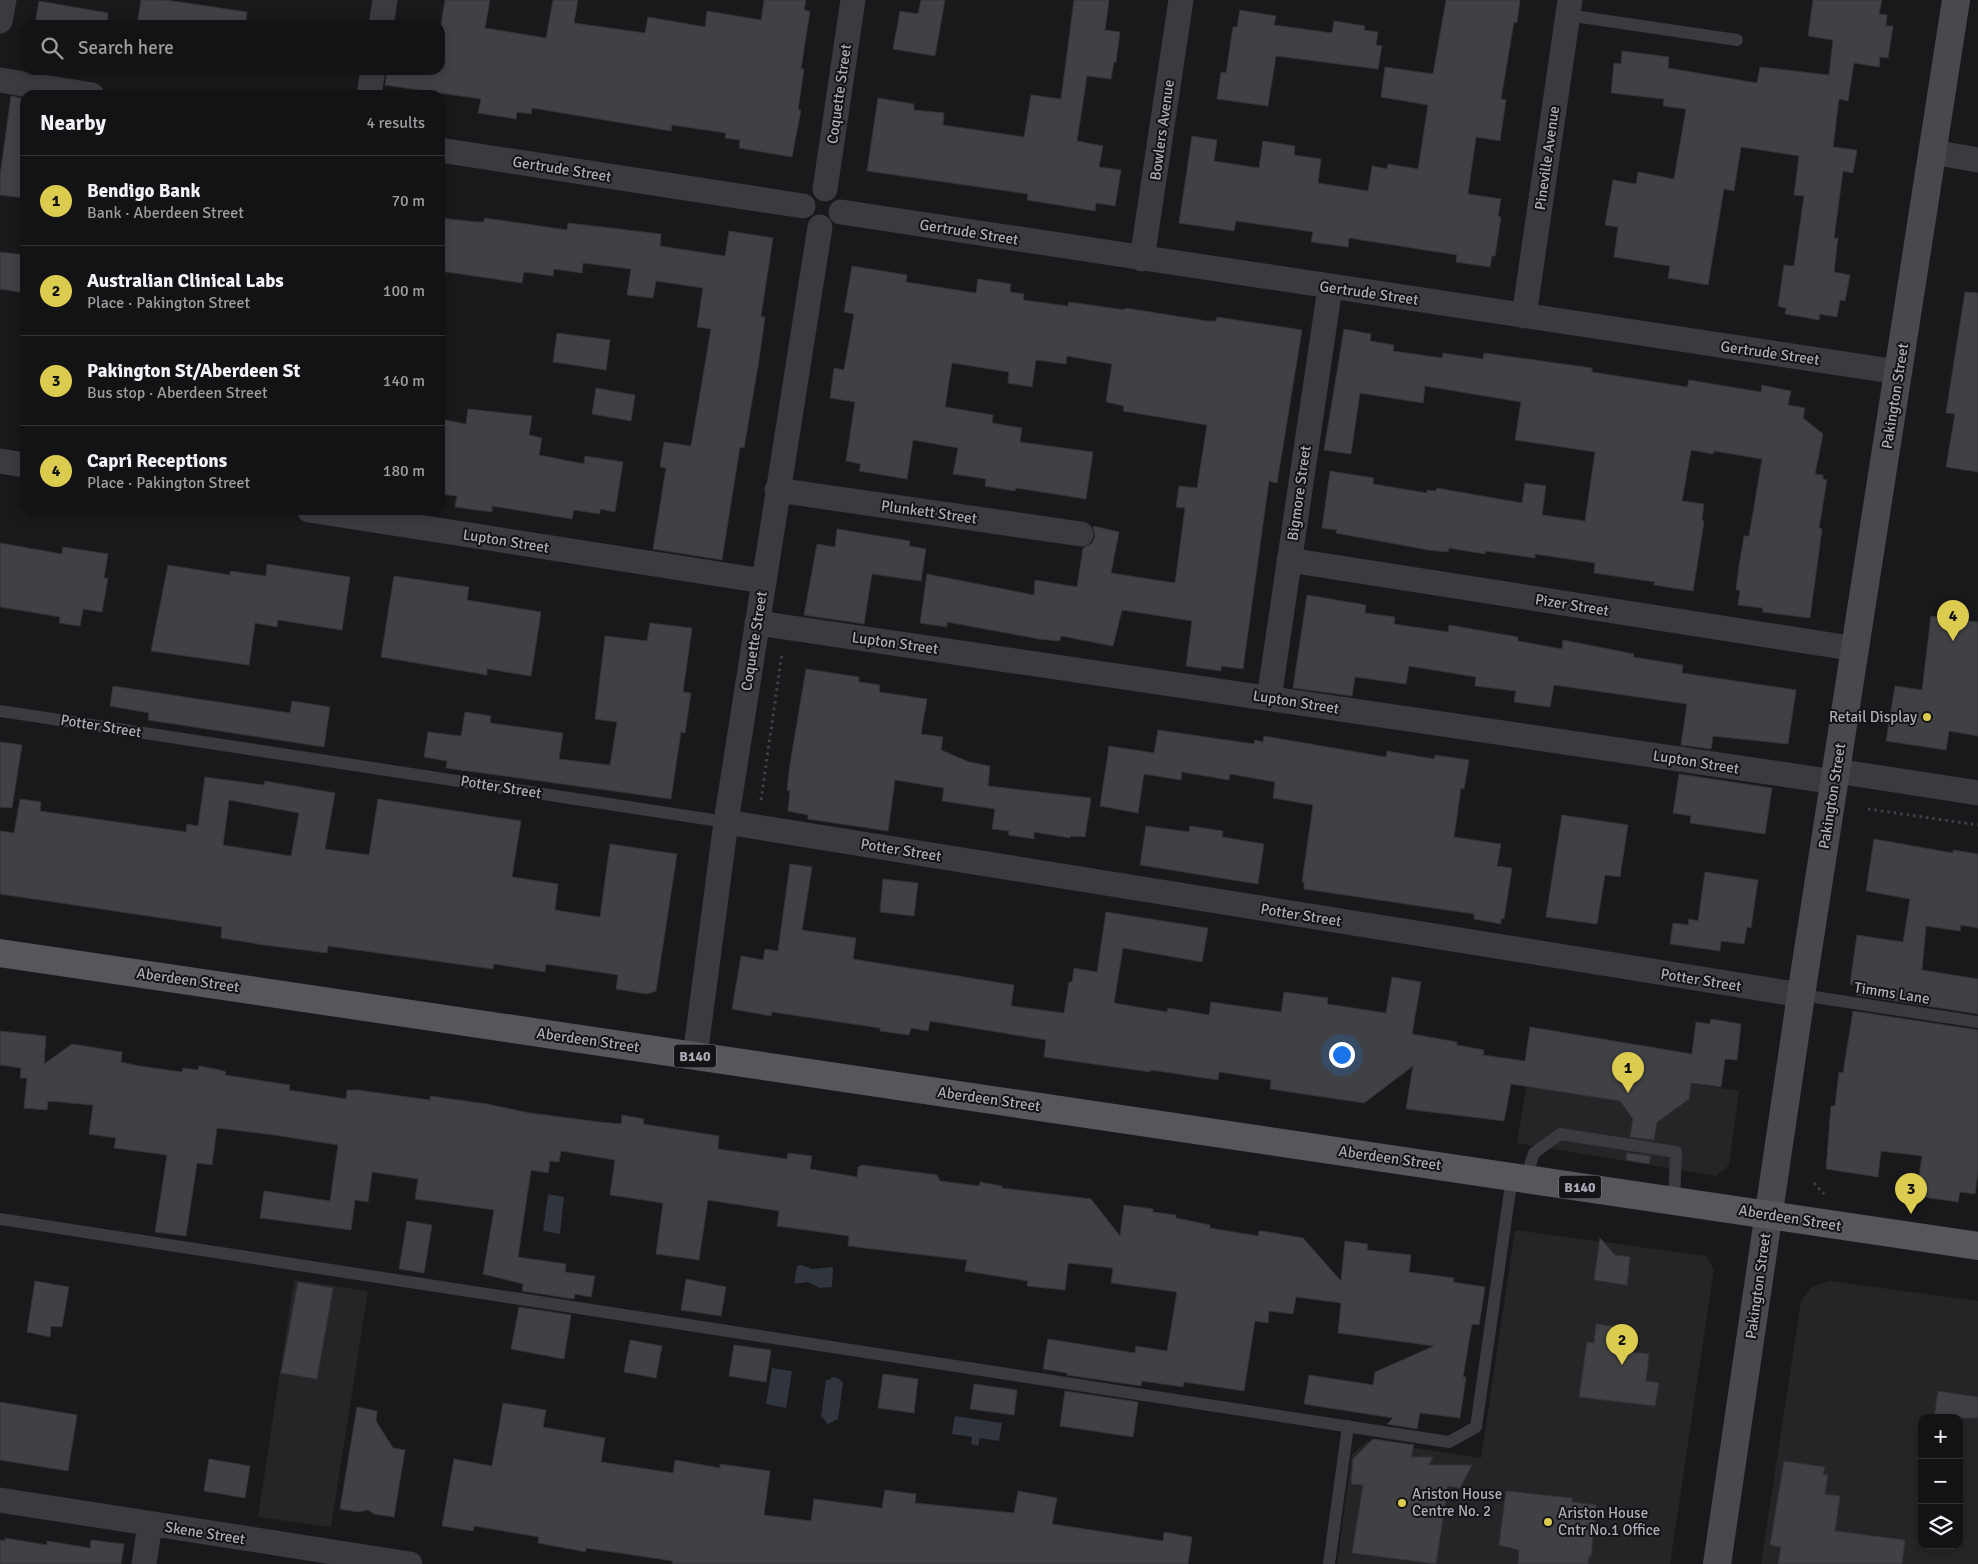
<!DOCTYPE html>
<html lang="en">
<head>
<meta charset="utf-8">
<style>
  body { margin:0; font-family:Signika,sans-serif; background:#202022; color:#f1f3f6 }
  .controls { position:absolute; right:15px; bottom:15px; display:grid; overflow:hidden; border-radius:10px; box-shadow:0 2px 8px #0003 }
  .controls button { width:45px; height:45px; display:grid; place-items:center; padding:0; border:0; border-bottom:1px solid #323234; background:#131214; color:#f1f3f6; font:25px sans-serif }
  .you { position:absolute; left:1341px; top:1054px; width:18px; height:18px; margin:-12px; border:4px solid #fff; border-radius:50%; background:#1a73e8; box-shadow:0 0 0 8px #1a73e833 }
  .badge { display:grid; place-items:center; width:32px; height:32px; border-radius:50%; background:#dbcc4f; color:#111; font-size:16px; font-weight:700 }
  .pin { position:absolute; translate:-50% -41px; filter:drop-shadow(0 1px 2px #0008) }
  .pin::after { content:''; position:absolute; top:26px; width:18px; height:15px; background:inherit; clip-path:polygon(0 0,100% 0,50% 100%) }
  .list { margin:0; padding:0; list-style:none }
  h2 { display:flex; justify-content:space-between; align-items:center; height:65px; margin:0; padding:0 20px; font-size:21px }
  h2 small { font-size:16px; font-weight:400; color:#9d9ea0 }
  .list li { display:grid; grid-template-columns:32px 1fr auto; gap:15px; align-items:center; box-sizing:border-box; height:90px; padding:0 20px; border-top:1px solid #323234 }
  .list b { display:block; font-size:19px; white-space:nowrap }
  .list p { margin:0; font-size:16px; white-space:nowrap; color:#9d9ea0 }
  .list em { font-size:16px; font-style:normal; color:#9d9ea0 }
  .icon { flex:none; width:28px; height:28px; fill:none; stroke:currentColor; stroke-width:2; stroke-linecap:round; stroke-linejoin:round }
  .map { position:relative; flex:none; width:1978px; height:1564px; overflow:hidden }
  .search { position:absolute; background:#131214; box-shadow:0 2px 8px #0003; left:20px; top:20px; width:425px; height:55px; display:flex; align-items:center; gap:12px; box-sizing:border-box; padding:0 18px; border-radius:15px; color:#9d9ea0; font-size:19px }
  .panel { position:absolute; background:#131214; box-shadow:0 2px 8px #0003; left:20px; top:90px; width:425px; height:425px; border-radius:15px }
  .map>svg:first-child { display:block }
  .built { fill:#252527; fill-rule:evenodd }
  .water { fill:#30343d }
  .building { fill:#404144; stroke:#333336; fill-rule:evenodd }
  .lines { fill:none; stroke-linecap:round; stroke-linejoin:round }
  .path { stroke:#404045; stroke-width:3; stroke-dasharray:2.5 4; stroke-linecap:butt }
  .lane { stroke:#3a3a3f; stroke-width:12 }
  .street { stroke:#3a3a3f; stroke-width:25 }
  .secondary { stroke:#48484e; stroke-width:28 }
  .primary { stroke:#56565d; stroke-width:28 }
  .poi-dot { fill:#dbcc4f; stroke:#141315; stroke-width:2 }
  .labels { text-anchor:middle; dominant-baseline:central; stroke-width:4; stroke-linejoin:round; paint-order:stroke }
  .shield { fill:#141315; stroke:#7e7f87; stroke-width:1 }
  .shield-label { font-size:14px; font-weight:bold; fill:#acadb8 }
  .street-label { font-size:15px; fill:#acadb8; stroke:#141315 }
  .poi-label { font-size:15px; fill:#acadb8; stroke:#141315; text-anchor:start }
</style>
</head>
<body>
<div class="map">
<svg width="1978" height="1564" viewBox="0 0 1978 1564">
  <rect width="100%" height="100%" fill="#19181a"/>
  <path class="built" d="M1531,1059l208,32 -10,74 -13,11 -199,-33z
    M1515,1230l191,26 8,13 -44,295h-333l15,-110 16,-13 113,17z
    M294,1280l74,11 -37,236 -73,-10z
    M1829,1281l149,20v263h-217l40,-263 11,-14zM1922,1418h37v127h-37z"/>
  <path class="water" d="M548,1194l16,3 -4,37 -17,-3z
    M801,1265l11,4 21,-2 -1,20 -12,1 -13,-6 -13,2 3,-18z
    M772,1368l20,3 -6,37 -20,-4z
    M832,1377l6,1 5,5 -5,36 -10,5 -7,-8 5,-36h3z
    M955,1416l47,7 -3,18 -19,-3 -2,8 -7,-2 1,-7 -20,-3z"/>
  <path class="building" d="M141,0h25l81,12 -1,13h-109z
    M445,0h45l-5,28 61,10 7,-38h25l-4,23 71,10 3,-16 57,10 2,-16 54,9 3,-20h42l-2,10 6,1 -9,58h3l-6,41h3l-9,47 -53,-9 1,-8 -15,-2 1,-5 -54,-8 -1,6 -139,-23 -1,6 -14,-2 -1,7 -38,-6 3,-14 -96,-14 2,-15h53v-40z
    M921,0h24l-10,56 -42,-7 7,-38 18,3z
    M1074,0h35l-4,30 15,2 -4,30h-2l-3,17 -24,-3 -10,65 26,5 -4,21 22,3 -6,36 -19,-3 -1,8 -68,-11 1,-6 -161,-23 11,-73 36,6v6l30,3 -1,12 81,12 7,-42 30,4z
    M1446,0h74l-3,23 -3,-1 -13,77 5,1 -6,41 -24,-4 -8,57 33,5 -3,17 3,1 -6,39h-3l-2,11 -34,-5 1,-7 -108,-17 -1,9 -37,-5 2,-10 -77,-11 -2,10 -55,-8 13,-87 25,4 -3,21 45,7 4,-27 32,5 -1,9 27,4 -3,24 50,8 4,-25 15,3 1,-5 30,5 10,-64 -47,-8 4,-30 48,7z
    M1813,0h69l-3,14 8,1 -1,11h7l-5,32 -8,-1 -1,10 -25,-4 -6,38 -9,-2 -6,48 24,3 -4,23 -10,-2 -9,67h4l-4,34 16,3 -5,26 -5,-1 -3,17 -17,-3 -1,6 -34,-6 1,-6 -8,-2 6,-41 10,1 10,-70 -10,-1 5,-39 -58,-9 -7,44 -10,-2 -16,96 -40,-7 2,-12 -56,-9 4,-30 -13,-2 8,-45 23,4 2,-12 36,7 12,-70 -23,-3 1,-7 -53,-6 3,-30 7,1 1,-13 47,6 -1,11 89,15 3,-16 69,8 4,-35 -25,-4z
    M39,1l69,12 -1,12h-72z
    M1240,10l36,6 -2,9 58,8 2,-12 31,5 -1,4 14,2 -2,13 6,1 -4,23 -102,-13 -8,50 -51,-7 4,-27 5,1 7,-46h4z
    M11,96l14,3v99l-25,-3v-20z
    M440,218l36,4h7l2,-4 82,12 1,-7 68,8 25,3 -1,12 65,10 4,-25 44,7 -12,78 4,1 -6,43 -15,88 -4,-1 -5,31 -13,82 -69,-11 13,-81 -6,-1 4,-25 27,4 20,-117 -14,-2 6,-39 -47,-7 -3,17 -26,-3 4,-26 -48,-6 -1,10 -28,-4 -1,7 -29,-4 -2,11 -82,-12z
    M0,252l25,3v38l-25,-4z
    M852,266l55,9 -1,7 70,11 2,-14 33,5 -1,8 14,2 -1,6 45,6 1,-4 56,8v-2l82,13h9l1,-4 85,13 -25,153 -8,-2 -26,188 -22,-3v5l-35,-5 6,-45 -70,-11 -9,36 -52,-10 -1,5 -21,-2 -92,-17v5l-27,-4 7,-49 107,21 1,-15 42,7 6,-39 9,-5 3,-6 -2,-11 26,6 -8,41 64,10 10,-75 -9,-1 3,-21 18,2 10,-63 -84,-14 1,-5 -18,-4 6,-38 -45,-8 -1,8 -30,-4 -4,27 -24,-4 1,-11 -57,-9 -7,44 48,8 -1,8 30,5 -2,14 73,10 -7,47 -70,-11 -1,3 -30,-5 1,-7 -33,-5 5,-26 -45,-8 -6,39 -48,-8 2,-7 -15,-3 9,-59 -25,-4 4,-30 10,2 10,-56 -10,-2z
    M1965,292l13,1v179l-32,-5 9,-53 -9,-1z
    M1344,329l27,5 -1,7 24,4 -1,6 49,7 1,-5 40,6 1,-6 108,15v4l95,15 2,-7 72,12 1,-7 29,6 -3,14 17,3 -2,10 20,16 -8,40 8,1v4l4,1 -8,48 3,1 -12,89 -48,-6 1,-4 -25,-3 2,-15h-4l3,-24 5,-30h5l13,-77 -48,-8 -1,3 -22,-4 -9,51 22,3 -2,15 2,3 -11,69 -39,-6 1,-3 -61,-9 1,-10 -60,-9v4l-49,-7 -1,3 -36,-6 -1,4 -20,-2 -92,-17 1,-3 -15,-2 8,-57 44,7 -1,6 54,9v-3l9,1 1,-3 85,15 3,-20 21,3 -4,29 43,6 10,-69 -80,-12 6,-38 -96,-16 -2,17 -63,-10 -9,61 -27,-4z
    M557,333l53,7 -4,30 -53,-8z
    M596,388l39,7 -4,26 -39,-7z
    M468,409l64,7 -3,19 13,3 -3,17 45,9 1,-8 38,6 -8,50 -15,-3v5l-26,-4 -2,9 -80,-13v6l-37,-5 2,-11 -17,-2v-75l26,5z
    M837,529l73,12 -1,5 17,3 -5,32 -49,-7 -8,50 -60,-9 13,-71 18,3z
    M0,543l62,11 1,-7 45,7 -4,24h4l-6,34 -19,-3 -3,17 -21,-3 1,-6 -60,-10z
    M267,564l83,13 -8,53 -64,-10 -1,7 -22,-4 -6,42 -98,-14 17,-86 62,10v-4l36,5z
    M394,576l75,11 -2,13 74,12 -10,64 -44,-7v6l-106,-18z
    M1307,595l59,10 -1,8 30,4 -1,7 54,8 1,-7 69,12v4l44,8 1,-9 71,14 -1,3 50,8 -1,8 114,17 -8,54 -75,-8 -2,13 -30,-4 6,-41 -133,-19 -4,22 -36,-5 2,-11 -41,-5 1,-9 -67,-11 -3,18 -51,-7 -3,19 -59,-8z
    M1931,616l47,6v114l-29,-5 -3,19 -60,-9 9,-55 27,4z
    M650,623l42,5 -9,64 8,1 -6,40 -4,-1 -10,67 -225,-31 1,-7 -23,-4 4,-25 33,4 4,-24 26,4 -1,7 73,10 -4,26 51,6 7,-43 -22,-3 10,-83 42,5z
    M806,669l53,8v5l21,3 -1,7 48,7 -6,35 22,3 -2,13 28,12 21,4 -2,20 103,12 -6,39 -14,-1 -1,2 -36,-6v7l-26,-4 1,-4 -17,-2 3,-20 -53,-8 2,-13 -49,-8 -7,51 -80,-12v-4l-20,-4 2,-20 -3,-1 3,-26z
    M113,686l177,27 2,-12 38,6 -6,40 -176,-27 1,-7 -39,-7z
    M1158,730l96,14 1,-4 8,2 1,-6 122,21 1,-6 47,8 1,-4 34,5 -5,29 -3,-1 -7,49 47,7 -4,22 15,2 -8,51 -3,-1v6l-27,-5v-5l-170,-25v-7h-2l11,-77 -40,-7 2,-16 -45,-8 -1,6 -47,-8 -1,8 -37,-6 -6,39 -38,-7 9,-60 45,7z
    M0,742l22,3 -10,63 -12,-1z
    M1679,774l93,14 -7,46 -75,-11 1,-7 -18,-3z
    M205,777l59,8 1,-4 70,12 -10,56 44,6 9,-56 143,22 -9,56 46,7 -3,26 45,7 10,-73 67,10 -21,137 -9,3 -31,-5 2,-14 -72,-11 -1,8 -51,-8 -1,5 -165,-23 -1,7 -63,-8 -43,-7 1,-11 -222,-33v-63l14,2 6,-34 21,3 -1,9 146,21 1,-8 11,2zM229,800l70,13 -8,43 -68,-11z
    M1562,815l66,10 -8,52 -15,-2 -8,49 -51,-7z
    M1146,826l43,6 1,-6 33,5 -1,6 42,7 -6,40 -118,-19z
    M1874,839l79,14v-3l25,4v74l-17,-3 -1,6 -34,-5 -4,44 56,9v35l-122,-19 1,-10 -7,-1 7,-49 46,7 7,-43 -44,-8z
    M790,864l22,3 -10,63 54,8 -3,21 161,26 -3,21 53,7 5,-31h3l2,-14 23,4 9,-60 102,16 -6,34 -79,-14 -9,55 53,9 1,-4 41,7 2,-13 70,10 3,-20 44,6 -1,6 59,9 6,-36 29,5 -9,52 45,8v3l27,5 -1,5 42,6 5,-34 162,27 4,-32 14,2 1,-5 30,5 -4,36 -12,-1 -4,28 -30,-4 -2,16 -32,23 -3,18 -24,-3 3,-18 -13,-18 -109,-17 -7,37 -98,-12 7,-43 -49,37 -94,-14 1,-9 -52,-8 -1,8 -67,-10 -1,2 -106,-15 2,-17 -116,-19 -2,10 -17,-3 -2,7 -29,-4v-3l-108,-16 -1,4 -39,-7 9,-53 22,4 2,-11 13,2z
    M1705,872l53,8 -7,48 -4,-1 -3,17 -23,-3 -1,10 -50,-7 3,-21 15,2 1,-6 9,2z
    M883,879l35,4 -4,33 -34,-4z
    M1853,1011l125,19v142l-3,22 -15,-2 -2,10 -42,-6 6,-40 -41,-5 -3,26 -52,-8 5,-63h4l4,-34 4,1z
    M0,1031l46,5 -2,28 28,-20 50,8 -1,10 18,4 43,6 1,-4 15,2 1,-4 21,4 6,2 -1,3 65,10 -1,5 57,9 1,-9h10l73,10v-4l57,8 43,9 70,9 21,2 1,-9 22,4 -1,5 76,12 -1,13 69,10 1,-6 24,3 -2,13 47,8 1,-10 4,-2 75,10 3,6 39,5 1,-4 22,4v2l89,11 29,37 4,-31 29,4v3l23,3v3l34,7v3l48,8 1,-5h4l40,7 38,43 4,-40 23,3 -1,6 44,5 -2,17 45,6 -1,4 32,5 -6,38 -7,-1 -9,53h3l-6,41 -40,-5 -3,16 -30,-5 6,-6 -89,-14 5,-29 64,10 2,-13 59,-26 -96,-13 3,-30 -45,-6 -3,17 -24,-3 -1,12 -13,-2 -11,70 -60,-9 -1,5 -41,-6 -1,5 -74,-11v-2l-24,-4 5,-30 87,14 1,-7 31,5 10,-59 -66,-9 2,-15 -45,-5 -3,27 -38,-4 1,-5 -63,-10 2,-11 -119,-14 1,-10 -72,-10 2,-15 -71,-11 -9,60 -43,-6 7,-51 -53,-8 5,-35 -54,-9 -2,11 -9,-1 -2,12 -17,-3 -13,87 48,7 -1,8 30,4 -4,21 -16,-3 -1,5 -52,-8 1,-7 -40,-10 11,-64 -79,-11 3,-20 -46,-7 -4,30 -13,-2 -4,30 -91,-12 4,-27 66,10 8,-56 -64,-10 -57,-7 -5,37 -15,-2 -11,73 -31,-4 12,-77 -53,-7 2,-10 -27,-4 4,-29 -45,-4 -1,9 -23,-2 3,-30h-7l1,-10 -21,-3z
    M1627,1153l24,3 -2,8 -23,-4z
    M407,1221l25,4 -8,48 -25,-4z
    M1600,1238l15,17 15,2 -3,28 -33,-5z
    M686,1279l40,8 -5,29 -40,-6z
    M35,1281l34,6 -7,40 -11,-1 -1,11 -23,-5z
    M298,1282l35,6 -16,91 -36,-6z
    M519,1307l52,8 -7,44 -53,-10z
    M1596,1324l22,3 -2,15 17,2 -1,8 17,2 -3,27 13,2 -4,23 -76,-9 8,-55 7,1z
    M630,1340l32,6 -6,32 -32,-6z
    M734,1345l37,5 -5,32 -37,-6z
    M883,1374l35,5 -4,34 -36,-5z
    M974,1384l43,6 -3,25 -44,-6z
    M1065,1391l73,11 -5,35 -73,-11z
    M1938,1391l40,6v21h-44z
    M0,1402l77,13 -9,56 -68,-11z
    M503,1403l43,7 -3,17 62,11 -4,24 72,11 2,-13 45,8v-4l50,7 -6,44 47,6 3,-22 68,9 3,-18 31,4 -1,9 99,10 4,-22 39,7 -5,26 111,17 1,-9 28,5 -4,27h-516l1,-3 -87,-13v4l-48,-9 1,-6 -65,-11 -1,5 -31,-5 12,-67 38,7z
    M357,1407l20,4 -1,10 17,27 12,2 -11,67 -20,-3 -6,-4 -10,2 -18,-3z
    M1373,1439l41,6 -3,12h22l-4,8h43l-12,23 -12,-2 -12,78 -84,-11 11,-68 -12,-1 2,-25z
    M209,1459l41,7 -5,32 -41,-7z
    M1784,1461l41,6 -2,7 5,1 -3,19 15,2 -5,35 70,9 -3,24h-124l3,-17 -11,-2z
    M1506,1491l66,7v4l24,3 -5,52 -2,-1 -1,8h-70l1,-14 -20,-5z
    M5,1538l42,7v-4l43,7 1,-8 33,4 -3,20h-121v-24l5,1z"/>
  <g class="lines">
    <path class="path" d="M761,800l21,-147
      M1868,809l110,16
      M1814,1183l10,11"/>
    <path class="lane" d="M1567,15l170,25
      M0,711l726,111
      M1801,995l177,27
      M1526,1178l8,-25 26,-19 116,18 -2,48
      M0,1219l1449,223 27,-15 36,-250
      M1329,1564l19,-138"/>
    <path class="street" d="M0,21l4,-21
      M381,25l4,-25
      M0,80l92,15
      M369,95l4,-25
      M440,150l363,56
      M1932,152l46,8
      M825,189l28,-189
      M841,212l1057,160
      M1142,259l39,-259
      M1524,316l46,-316
      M0,461l25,4
      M777,490l304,44
      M309,510l454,71
      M1289,560l567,89
      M757,623l1078,159
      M1269,698l61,-410
      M1836,771l142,22
      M726,822l1075,173
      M695,1056l31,-234 94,-595
      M0,1500l410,64
      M144,1564l6,-40"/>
    <path class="secondary" d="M1717,1564l84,-569 155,-995"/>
    <path class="primary" d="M0,953l1978,293"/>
  </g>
  <g class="poi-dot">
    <circle cx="1927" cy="717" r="5"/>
    <circle cx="1402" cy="1503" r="5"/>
    <circle cx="1548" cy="1522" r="5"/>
  </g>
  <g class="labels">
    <g class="shield">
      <rect x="674" y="1044.5" width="42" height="23" rx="4"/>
      <rect x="1559" y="1175.5" width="42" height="23" rx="4"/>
    </g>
    <g class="shield-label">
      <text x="695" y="1056">B140</text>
      <text x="1580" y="1187">B140</text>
    </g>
    <g class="street-label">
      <text transform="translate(839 94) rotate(-82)">Coquette Street</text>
      <text transform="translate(1162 130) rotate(-82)">Bowlers Avenue</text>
      <text transform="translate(1547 158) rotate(-82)">Pineville Avenue</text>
      <text transform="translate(562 169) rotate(9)">Gertrude Street</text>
      <text transform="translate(969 232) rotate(9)">Gertrude Street</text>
      <text transform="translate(1369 293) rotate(8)">Gertrude Street</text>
      <text transform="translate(1770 353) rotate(8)">Gertrude Street</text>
      <text transform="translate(1895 396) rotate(-81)">Pakington Street</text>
      <text transform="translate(1299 493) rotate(-82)">Bigmore Street</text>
      <text transform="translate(929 512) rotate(8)">Plunkett Street</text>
      <text transform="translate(506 541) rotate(9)">Lupton Street</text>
      <text transform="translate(1572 605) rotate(9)">Pizer Street</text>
      <text transform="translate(754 641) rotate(-81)">Coquette Street</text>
      <text transform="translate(895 643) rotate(8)">Lupton Street</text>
      <text transform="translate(1296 702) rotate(9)">Lupton Street</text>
      <text transform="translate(101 726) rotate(9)">Potter Street</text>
      <text transform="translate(1696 762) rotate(9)">Lupton Street</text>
      <text transform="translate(501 787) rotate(9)">Potter Street</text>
      <text transform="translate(1832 796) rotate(-81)">Pakington Street</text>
      <text transform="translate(901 850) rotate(9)">Potter Street</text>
      <text transform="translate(1301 915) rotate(9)">Potter Street</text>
      <text transform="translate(188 980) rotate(8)">Aberdeen Street</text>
      <text transform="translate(1701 980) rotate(9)">Potter Street</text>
      <text transform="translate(1892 993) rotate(9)">Timms Lane</text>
      <text transform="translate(588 1040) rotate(8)">Aberdeen Street</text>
      <text transform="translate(989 1099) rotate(8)">Aberdeen Street</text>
      <text transform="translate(1390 1158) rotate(8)">Aberdeen Street</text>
      <text transform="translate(1790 1218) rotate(9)">Aberdeen Street</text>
      <text transform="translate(1758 1286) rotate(-82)">Pakington Street</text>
      <text transform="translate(205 1533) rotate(9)">Skene Street</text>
    </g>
    <g class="poi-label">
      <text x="1917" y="717" text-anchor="end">Retail Display</text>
      <text x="1412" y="1494">Ariston House<tspan x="1412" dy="17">Centre No. 2</tspan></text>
      <text x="1558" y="1513">Ariston House<tspan x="1558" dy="17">Cntr No.1 Office</tspan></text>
    </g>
  </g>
</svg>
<div class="controls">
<button>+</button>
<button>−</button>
<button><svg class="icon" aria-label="layers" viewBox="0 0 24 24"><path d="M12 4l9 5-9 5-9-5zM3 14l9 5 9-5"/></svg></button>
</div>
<div class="you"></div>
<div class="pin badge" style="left:1628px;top:1093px">1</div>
<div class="pin badge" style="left:1622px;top:1365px">2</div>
<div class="pin badge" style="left:1911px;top:1214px">3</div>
<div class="pin badge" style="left:1953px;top:641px">4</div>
<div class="search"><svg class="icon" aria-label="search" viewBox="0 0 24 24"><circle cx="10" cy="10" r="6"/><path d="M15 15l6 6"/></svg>Search here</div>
<section class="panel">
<h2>Nearby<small>4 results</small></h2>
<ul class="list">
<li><span class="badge">1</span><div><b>Bendigo Bank</b><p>Bank · Aberdeen Street</p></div><em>70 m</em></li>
<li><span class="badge">2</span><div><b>Australian Clinical Labs</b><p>Place · Pakington Street</p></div><em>100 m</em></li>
<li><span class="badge">3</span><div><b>Pakington St/Aberdeen St</b><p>Bus stop · Aberdeen Street</p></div><em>140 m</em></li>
<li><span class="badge">4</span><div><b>Capri Receptions</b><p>Place · Pakington Street</p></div><em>180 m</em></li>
</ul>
</section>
</div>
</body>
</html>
